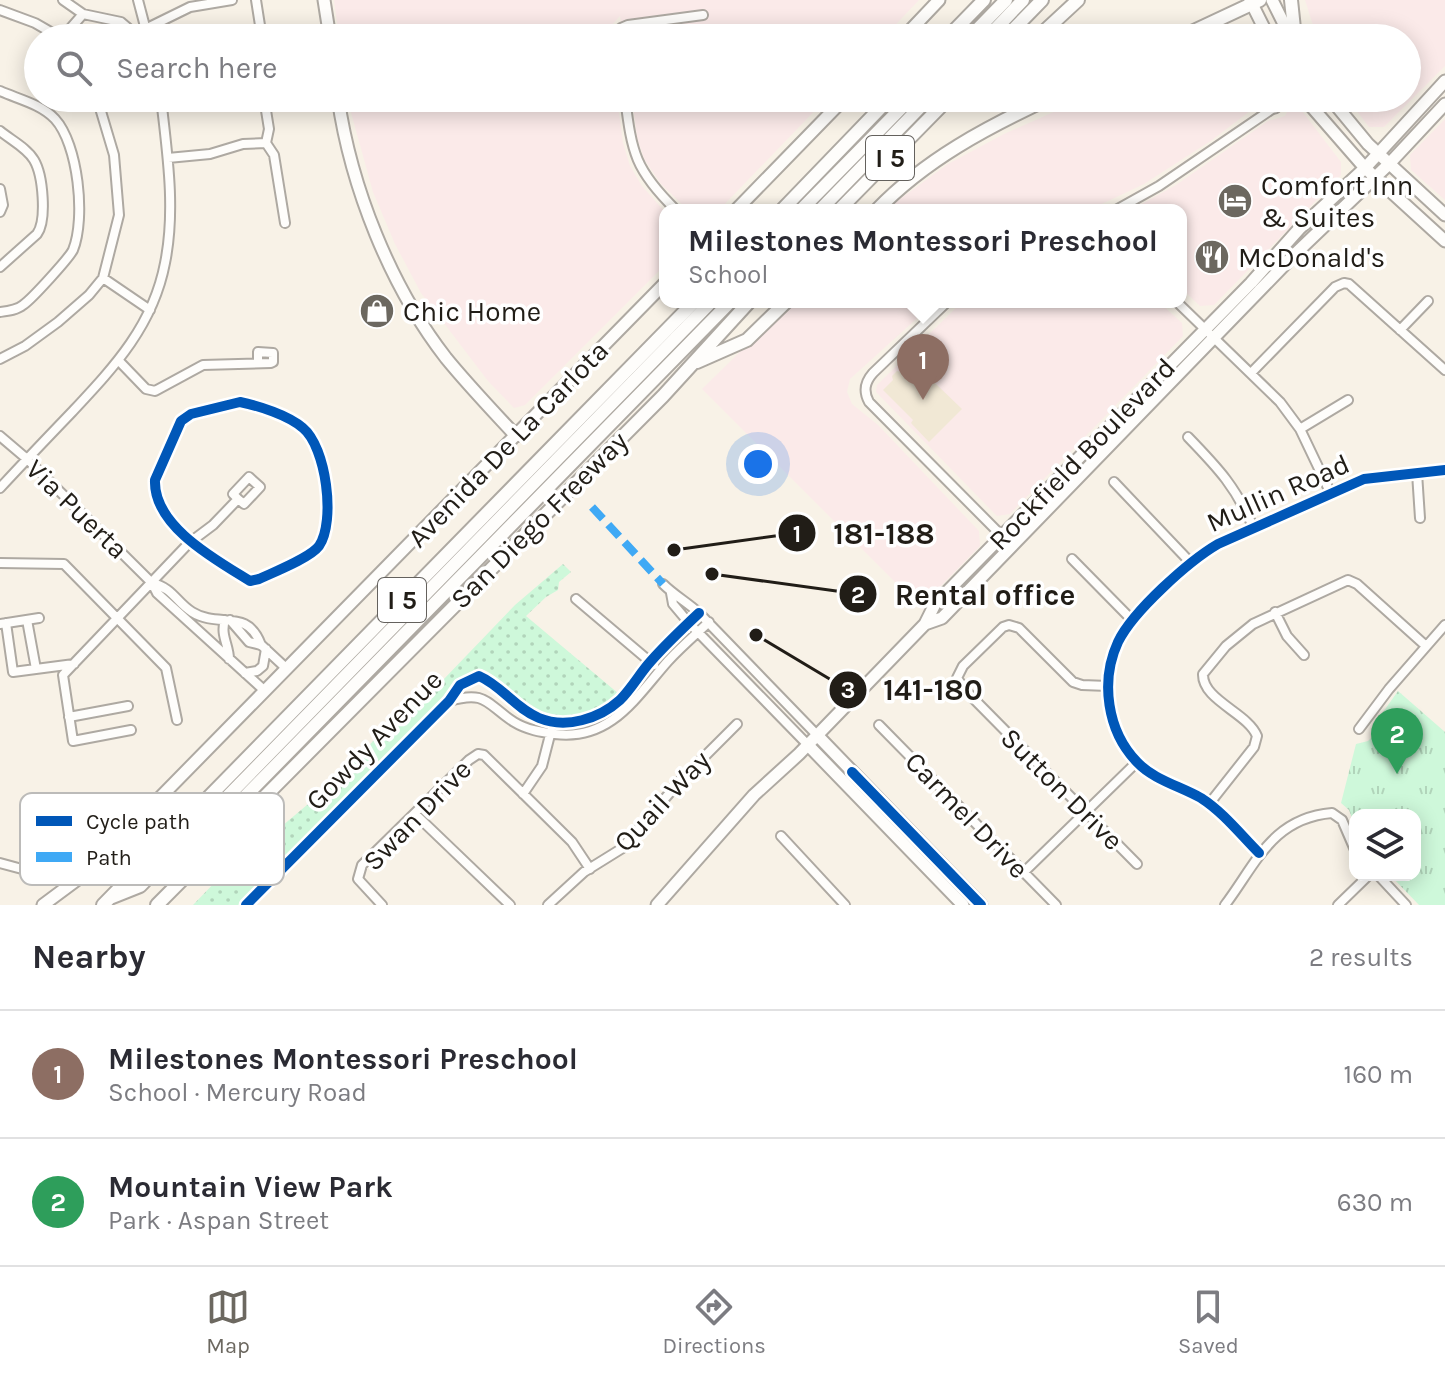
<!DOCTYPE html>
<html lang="en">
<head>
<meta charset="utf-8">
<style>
  body { margin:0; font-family:Karla,sans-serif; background:#f7f7f7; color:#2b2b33 }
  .controls { position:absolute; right:24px; bottom:24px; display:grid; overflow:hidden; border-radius:16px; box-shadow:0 4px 20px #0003 }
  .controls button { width:72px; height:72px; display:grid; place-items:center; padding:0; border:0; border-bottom:2px solid #e1e1e2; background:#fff; color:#2b2b33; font:40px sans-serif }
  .you { position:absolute; left:758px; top:464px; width:28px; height:28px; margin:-20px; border:6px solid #fff; border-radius:50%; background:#1a73e8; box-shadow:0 0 0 12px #1a73e833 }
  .badge { display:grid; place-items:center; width:52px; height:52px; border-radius:50%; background:#6c6860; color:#fff; font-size:26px; font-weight:700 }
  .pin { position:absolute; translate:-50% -66px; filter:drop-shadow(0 2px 4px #0008) }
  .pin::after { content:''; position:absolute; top:42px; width:28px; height:24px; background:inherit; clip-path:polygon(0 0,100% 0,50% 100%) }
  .popup { position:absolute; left:659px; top:204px; width:528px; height:104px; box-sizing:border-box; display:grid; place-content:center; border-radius:16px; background:#fff; filter:drop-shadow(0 2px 6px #0005); font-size:26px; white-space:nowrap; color:#7c7c81 }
  .popup b { font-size:30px; color:#2b2b33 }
  .popup::after { content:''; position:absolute; left:50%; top:100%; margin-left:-16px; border:16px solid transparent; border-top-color:#fff }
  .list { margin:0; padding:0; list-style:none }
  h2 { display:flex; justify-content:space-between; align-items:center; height:104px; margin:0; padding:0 32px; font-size:34px }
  h2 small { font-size:26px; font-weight:400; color:#7c7c81 }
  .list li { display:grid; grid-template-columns:52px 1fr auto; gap:24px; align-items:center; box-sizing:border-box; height:128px; padding:0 32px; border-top:2px solid #e1e1e2 }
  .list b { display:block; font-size:30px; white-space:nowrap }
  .list p { margin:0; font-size:26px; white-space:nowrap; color:#7c7c81 }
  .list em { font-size:26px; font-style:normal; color:#7c7c81 }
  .icon { flex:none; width:44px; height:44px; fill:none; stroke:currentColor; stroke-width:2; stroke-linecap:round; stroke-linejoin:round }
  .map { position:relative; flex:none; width:1445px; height:905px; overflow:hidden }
  .search { position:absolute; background:#fff; box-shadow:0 4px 20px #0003; left:24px; right:24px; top:24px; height:88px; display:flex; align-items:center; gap:20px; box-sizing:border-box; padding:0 28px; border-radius:44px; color:#7c7c81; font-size:30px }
  .sheet { height:360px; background:#fff }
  nav { display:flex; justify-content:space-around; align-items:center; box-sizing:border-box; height:112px; border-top:2px solid #e1e1e2; background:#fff; font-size:22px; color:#7c7c81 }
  nav a { display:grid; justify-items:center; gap:4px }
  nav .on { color:#6c6860 }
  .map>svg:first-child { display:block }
  .commercial { fill:#fbeae9 }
  .built { fill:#f1e8d5 }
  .grass { fill:url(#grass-dots) }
  .park { fill:url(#park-tufts) }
  .pitch { fill:#cef8da }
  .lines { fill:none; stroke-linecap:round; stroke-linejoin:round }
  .minor-casing { stroke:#aea9a2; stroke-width:12 }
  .major-casing { stroke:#aea9a2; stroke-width:15 }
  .highway-casing { stroke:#aea9a2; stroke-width:16 }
  .minor { stroke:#fefdfb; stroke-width:8 }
  .major { stroke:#fefdfb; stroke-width:11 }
  .highway { stroke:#fefdfb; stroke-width:12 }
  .quiet { stroke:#3fa9f5; stroke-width:8; stroke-dasharray:16 8; stroke-linecap:butt }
  .cycleway-casing { stroke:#fff; stroke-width:15 }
  .cycleway { stroke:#0057b8; stroke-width:10 }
  .labels { text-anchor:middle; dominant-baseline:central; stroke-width:7; stroke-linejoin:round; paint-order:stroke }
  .shield { fill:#fff; stroke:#64615d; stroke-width:2 }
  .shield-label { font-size:26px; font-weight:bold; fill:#211d17 }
  .poi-label { font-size:28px; fill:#211d17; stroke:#fff; text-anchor:start }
  .street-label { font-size:28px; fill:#211d17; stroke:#fff }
  .key { fill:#fff; stroke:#bcbbb9; stroke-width:2 }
  .key-label { font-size:22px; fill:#211d17 }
  .leader { fill:none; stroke:#211d17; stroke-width:3 }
  .callout-dot { fill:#211d17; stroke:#fff; stroke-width:3 }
  .mark-label { font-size:24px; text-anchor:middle; font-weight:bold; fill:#fff }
  .callout-label { font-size:30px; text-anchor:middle; font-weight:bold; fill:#211d17; stroke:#fff; stroke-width:7; stroke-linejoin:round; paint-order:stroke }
</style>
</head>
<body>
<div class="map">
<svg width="1445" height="905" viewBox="0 0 1445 905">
  <defs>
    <pattern id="grass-dots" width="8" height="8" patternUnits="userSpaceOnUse" patternTransform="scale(2)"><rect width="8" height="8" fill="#cef8da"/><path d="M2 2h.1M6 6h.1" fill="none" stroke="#b1d4ba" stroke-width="1.8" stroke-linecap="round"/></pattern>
    <pattern id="park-tufts" width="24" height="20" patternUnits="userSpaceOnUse" patternTransform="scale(2)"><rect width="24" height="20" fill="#cef8da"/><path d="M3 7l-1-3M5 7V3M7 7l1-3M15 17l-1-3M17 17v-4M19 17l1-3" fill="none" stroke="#b1d4ba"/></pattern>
  </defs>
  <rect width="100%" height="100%" fill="#f8f2e7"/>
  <path class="commercial" d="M334,0h585l-36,38h-259l-4,-22 -17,18 2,4h-266z
    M1305,0h140v66l-61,61h-15l-22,-29h60v-60h-90z
    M347,98h270l6,45 7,23 12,20 23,26v53l-140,140 -11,3 -26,-27 -67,-88 -26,-49 -22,-52z
    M632,98h195l-108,112h-31l-27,-26 -17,-25 -7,-22z
    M1085,98h182l-55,42 -68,44 -55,26h-204l63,-46 56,-30z
    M1288,98h4l49,64v13l-127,130 -14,1 -19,-18v-78h-50l45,-25 92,-64 17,-5 5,-10z
    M1445,119v81l-34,-30 -1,-15z
    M791,302h144l-85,77 -3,13 5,12 26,21 101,106 1,15 -49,50 -8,14 -221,-221z
    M962,302h197l23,21 1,13 -173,178 -13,2 -121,-124 1,-7z"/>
  <path class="built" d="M912,361l50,48 -33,33 -18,-19 2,-3 -30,-30 10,-10 -1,-4 5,-5 4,1z"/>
  <path class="grass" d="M563,564l8,8 -12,10 -1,8 -12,7 -20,19 93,78c-41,35 -77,30 -115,-5 -7,-6 -16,-16 -26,-16 -4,0 -8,2 -12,3l-227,229h-46l52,-54 18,-9 76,-64 48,-52 56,-46 72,-75z"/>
  <path class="park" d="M1398,691l47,41v173h-26l-29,-30h25v-60h-60v11l-6,-16 -8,-7 15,-59 12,-3 5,-5 3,-14z"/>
  <path class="pitch" d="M1387,734h28l-1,13h-27z
    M1386,752h28v13h-28z"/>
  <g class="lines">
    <g class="minor-casing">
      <path id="minor" d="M63,0l20,14
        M138,0l10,38
        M256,0l6,38
        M0,10l35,13 26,15
        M62,38l21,-24 38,8 14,12 55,-27 42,-7
        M618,38l3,-10 7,-3 75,-10
        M0,91c18,8 41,13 55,28 23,25 31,99 18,131 -4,8 -41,49 -50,55 -6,5 -15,6 -23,7
        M264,98l5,31 -3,14 8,12 11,68
        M625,98c7,55 10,72 51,112
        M0,131c11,9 27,17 34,29 9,15 13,60 3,74l-37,33
        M168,158l42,-4 33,-10 23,-1
        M0,189l3,16 -3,7
        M1116,210l43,-24 116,-79
        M103,278l47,32
        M947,302l-74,71c-8,9 -10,18 -4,29l133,134
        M1177,302l103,100 20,27 31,65
        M1400,330l28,-29
        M0,359l25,-13 33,-24 31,-27 14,-17 16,-63 -5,-60 -17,-57
        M119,361l27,28 9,2 48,-26 68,-2 2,-1v-9l-15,-1v11
        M1251,373l84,-86 9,-4 5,1 96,86
        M240,402c19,4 48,13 63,26 23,19 33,93 16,118 -9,12 -45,26 -60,33l-9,2c-34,-21 -97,-55 -95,-101l26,-59 10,-7z
        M1300,429l48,-29
        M0,436l27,23 125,124 5,10 108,98
        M1188,437c31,32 48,50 66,92
        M1417,473l3,45
        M1114,482l77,81
        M0,488c24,-26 48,-51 72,-76 42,-45 81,-86 93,-149 11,-54 2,-111 -4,-165
        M1072,559l61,62
        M0,563l64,1 102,104 11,52
        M152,583c21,5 24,19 40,29 27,17 55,-5 69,33
        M663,584c11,11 24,18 36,29l118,122
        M671,593l2,11 16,19 119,122
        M576,599l78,66
        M1275,612l12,24 17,19
        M27,620l9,49
        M225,620c-5,15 4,25 4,39
        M230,620l19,22 12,3
        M6,623l7,49 61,-8
        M0,624l39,-6
        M258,642l29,27
        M245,673l12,-2 6,-5 3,-17
        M1108,686l-26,-1 -9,-3 -54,-54 -10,-3 -6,2 -40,39 -6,12 8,12 172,174
        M449,701c38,-11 37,3 65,21 13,8 27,10 41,12 56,7 81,-37 113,-73 13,-14 27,-26 41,-39
        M69,717l59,-11
        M879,725l177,180
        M1359,729l30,-40 56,-64
        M131,730l-58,11 -10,-66 126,-132 24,-18 25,-26 -5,-5 16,-17 11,10 -16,17 -6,-5
        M523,794l19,-28 9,-35
        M1209,804l45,-57 3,-11c-9,-23 -55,-36 -54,-62l23,-28 27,-22 95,-44 9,4 69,62
        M415,814l95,91
        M781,836l64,69
        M1259,853c-18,-18 -36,-41 -58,-55 -21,-12 -47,-18 -64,-36 -30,-31 -37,-81 -19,-120 15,-31 71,-81 100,-98l146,-65 81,-9
        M0,863l22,6 36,-6
        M1023,873l114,-111
        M1378,875l28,30
        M246,905l203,-204 11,-16 19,-9c23,10 36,32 60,42 27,11 60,1 81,-18 12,-12 20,-27 31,-39 15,-17 32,-33 48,-48
        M382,905l-24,-26 4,-14 107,-105 9,-6 6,1 88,87 18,27
        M548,905l36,-33 37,-23 59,-68 57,-57
        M1225,905c31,-41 47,-87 107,-92l10,7 13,30
        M1338,905l31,-30"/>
    </g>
    <g class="major-casing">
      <path id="major" d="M324,0l6,38
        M1250,0l19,38
        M1272,0l19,38
        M903,38l36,-38
        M338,98c13,89 52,188 108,260 22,27 46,52 70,78
        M1304,98l61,70 80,73
        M1330,98l38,46 77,71
        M1275,107l1,-9
        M736,210l109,-112
        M925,624l17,-6 352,-363 95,-91 56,-60
        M817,735l164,170
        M808,745l155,160
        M43,905l43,-32 579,-590
        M657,905l97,-110 45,-41 126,-130 10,-20 316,-321 48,-54 66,-61 80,-87"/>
    </g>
    <g class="highway-casing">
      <path id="highway" d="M1291,0l4,38
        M947,38l37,-38
        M969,38l37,-38
        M987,38l36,-38
        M1005,38l37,-38
        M1037,38l41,-38
        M1179,38l81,-38
        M782,210l108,-112
        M801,210l110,-112
        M820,210l109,-112
        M839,210l110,-112
        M877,210c48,-50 110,-83 173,-112
        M697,362l50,-22 39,-38
        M222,839l4,-23 504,-514
        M110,898l30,-12 571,-584
        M103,905l591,-603
        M157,905l506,-509 86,-94"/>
    </g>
    <use href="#minor" class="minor"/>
    <use href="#major" class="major"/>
    <use href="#highway" class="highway"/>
    <path class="quiet" d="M592,507l71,77"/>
    <g class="cycleway-casing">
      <path id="cycleway" d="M240,402c19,4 48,13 63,26 23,19 33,93 16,118 -9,12 -45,26 -60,33l-9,2c-34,-21 -97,-55 -95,-101l26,-59 10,-7z
        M852,772l129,133
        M1259,853c-18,-18 -36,-41 -58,-55 -21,-12 -47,-18 -64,-36 -30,-31 -37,-81 -19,-120 15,-31 71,-81 100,-98l146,-65 81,-9
        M246,905l203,-204 11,-16 19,-9c23,10 36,32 60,42 27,11 60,1 81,-18 12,-12 20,-27 31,-39 15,-17 32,-33 48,-48"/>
    </g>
    <use href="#cycleway" class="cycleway"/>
  </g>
  <defs>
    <g id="hotel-disc" transform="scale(1.8)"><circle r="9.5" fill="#6c6860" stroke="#fff"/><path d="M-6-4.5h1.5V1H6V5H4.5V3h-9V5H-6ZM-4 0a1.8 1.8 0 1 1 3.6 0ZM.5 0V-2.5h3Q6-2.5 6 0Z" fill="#fff"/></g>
    <g id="restaurant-disc" transform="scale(1.8)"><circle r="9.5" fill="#6c6860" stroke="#fff"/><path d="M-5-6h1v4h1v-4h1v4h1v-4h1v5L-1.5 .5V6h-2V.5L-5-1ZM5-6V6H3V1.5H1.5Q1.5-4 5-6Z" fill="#fff"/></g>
    <g id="shop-disc" transform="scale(1.8)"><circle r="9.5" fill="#6c6860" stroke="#fff"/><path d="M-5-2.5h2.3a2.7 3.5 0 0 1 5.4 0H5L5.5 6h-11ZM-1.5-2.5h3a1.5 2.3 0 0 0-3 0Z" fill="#fff"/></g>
  </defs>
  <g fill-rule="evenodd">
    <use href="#hotel-disc" x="1235" y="201"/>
    <use href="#restaurant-disc" x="1212" y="257"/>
    <use href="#shop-disc" x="377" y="311"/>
  </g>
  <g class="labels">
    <g class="shield">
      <rect x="866" y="136" width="48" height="44" rx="6"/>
      <rect x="378" y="578" width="48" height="44" rx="6"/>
    </g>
    <g class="shield-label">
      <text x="890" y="158">I 5</text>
      <text x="402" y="600">I 5</text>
    </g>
    <g class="poi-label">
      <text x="1261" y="185">Comfort Inn<tspan x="1261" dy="32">&amp; Suites</tspan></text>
      <text x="1238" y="257">McDonald's</text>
      <text x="403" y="311">Chic Home</text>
    </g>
    <g class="street-label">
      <text transform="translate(508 444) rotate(-46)">Avenida De La Carlota</text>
      <text transform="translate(1082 454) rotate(-46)">Rockfield Boulevard</text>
      <text transform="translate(1278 493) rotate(-24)">Mullin Road</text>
      <text transform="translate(77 509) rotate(44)">Via Puerta</text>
      <text transform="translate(539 520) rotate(-45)">San Diego Freeway</text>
      <text transform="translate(374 740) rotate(-46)">Gowdy Avenue</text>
      <text transform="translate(1062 789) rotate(45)">Sutton Drive</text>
      <text transform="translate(662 801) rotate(-47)">Quail Way</text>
      <text transform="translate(417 815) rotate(-46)">Swan Drive</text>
      <text transform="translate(967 815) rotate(46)">Carmel Drive</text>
    </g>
  </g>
  <rect x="20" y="793" width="264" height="92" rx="12" class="key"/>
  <rect x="36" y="816" width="36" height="10" fill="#0057b8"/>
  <rect x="36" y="852" width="36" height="10" fill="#3fa9f5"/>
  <g class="key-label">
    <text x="86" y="829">Cycle path</text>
    <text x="86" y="865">Path</text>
  </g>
  <path class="leader" d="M674 550L797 533M712 574L858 594M756 635L848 690"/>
  <g class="callout-dot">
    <circle cx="674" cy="550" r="8"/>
    <circle cx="712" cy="574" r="8"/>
    <circle cx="756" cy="635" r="8"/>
    <circle cx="797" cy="533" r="20"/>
    <circle cx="858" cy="594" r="20"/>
    <circle cx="848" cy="690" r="20"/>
  </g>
  <g class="mark-label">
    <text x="797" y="542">1</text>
    <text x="858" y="603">2</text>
    <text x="848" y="698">3</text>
  </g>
  <g class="callout-label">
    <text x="884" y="544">181-188</text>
    <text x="985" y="605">Rental office</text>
    <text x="933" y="700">141-180</text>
  </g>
</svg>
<div class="controls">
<button><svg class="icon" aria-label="layers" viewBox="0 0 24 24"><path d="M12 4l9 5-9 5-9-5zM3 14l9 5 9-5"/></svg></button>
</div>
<div class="you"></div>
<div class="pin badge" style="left:923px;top:400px;background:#8d6e63">1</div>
<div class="popup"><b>Milestones Montessori Preschool</b>School</div>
<div class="pin badge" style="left:1397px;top:774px;background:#2e9e5b">2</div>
<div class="search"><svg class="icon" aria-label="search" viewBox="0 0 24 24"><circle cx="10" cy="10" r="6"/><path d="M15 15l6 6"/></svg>Search here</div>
</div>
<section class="sheet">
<h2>Nearby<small>2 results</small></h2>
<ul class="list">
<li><span class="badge" style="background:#8d6e63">1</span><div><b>Milestones Montessori Preschool</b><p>School · Mercury Road</p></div><em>160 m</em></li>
<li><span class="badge" style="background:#2e9e5b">2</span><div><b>Mountain View Park</b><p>Park · Aspan Street</p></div><em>630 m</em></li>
</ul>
</section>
<nav>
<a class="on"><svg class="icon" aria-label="map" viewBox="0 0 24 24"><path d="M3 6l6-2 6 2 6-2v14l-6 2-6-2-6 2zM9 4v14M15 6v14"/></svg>Map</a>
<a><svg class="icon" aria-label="directions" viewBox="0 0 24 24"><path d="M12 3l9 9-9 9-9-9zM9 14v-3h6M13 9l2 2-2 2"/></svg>Directions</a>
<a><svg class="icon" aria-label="saved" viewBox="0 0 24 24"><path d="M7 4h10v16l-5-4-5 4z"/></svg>Saved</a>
</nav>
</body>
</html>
